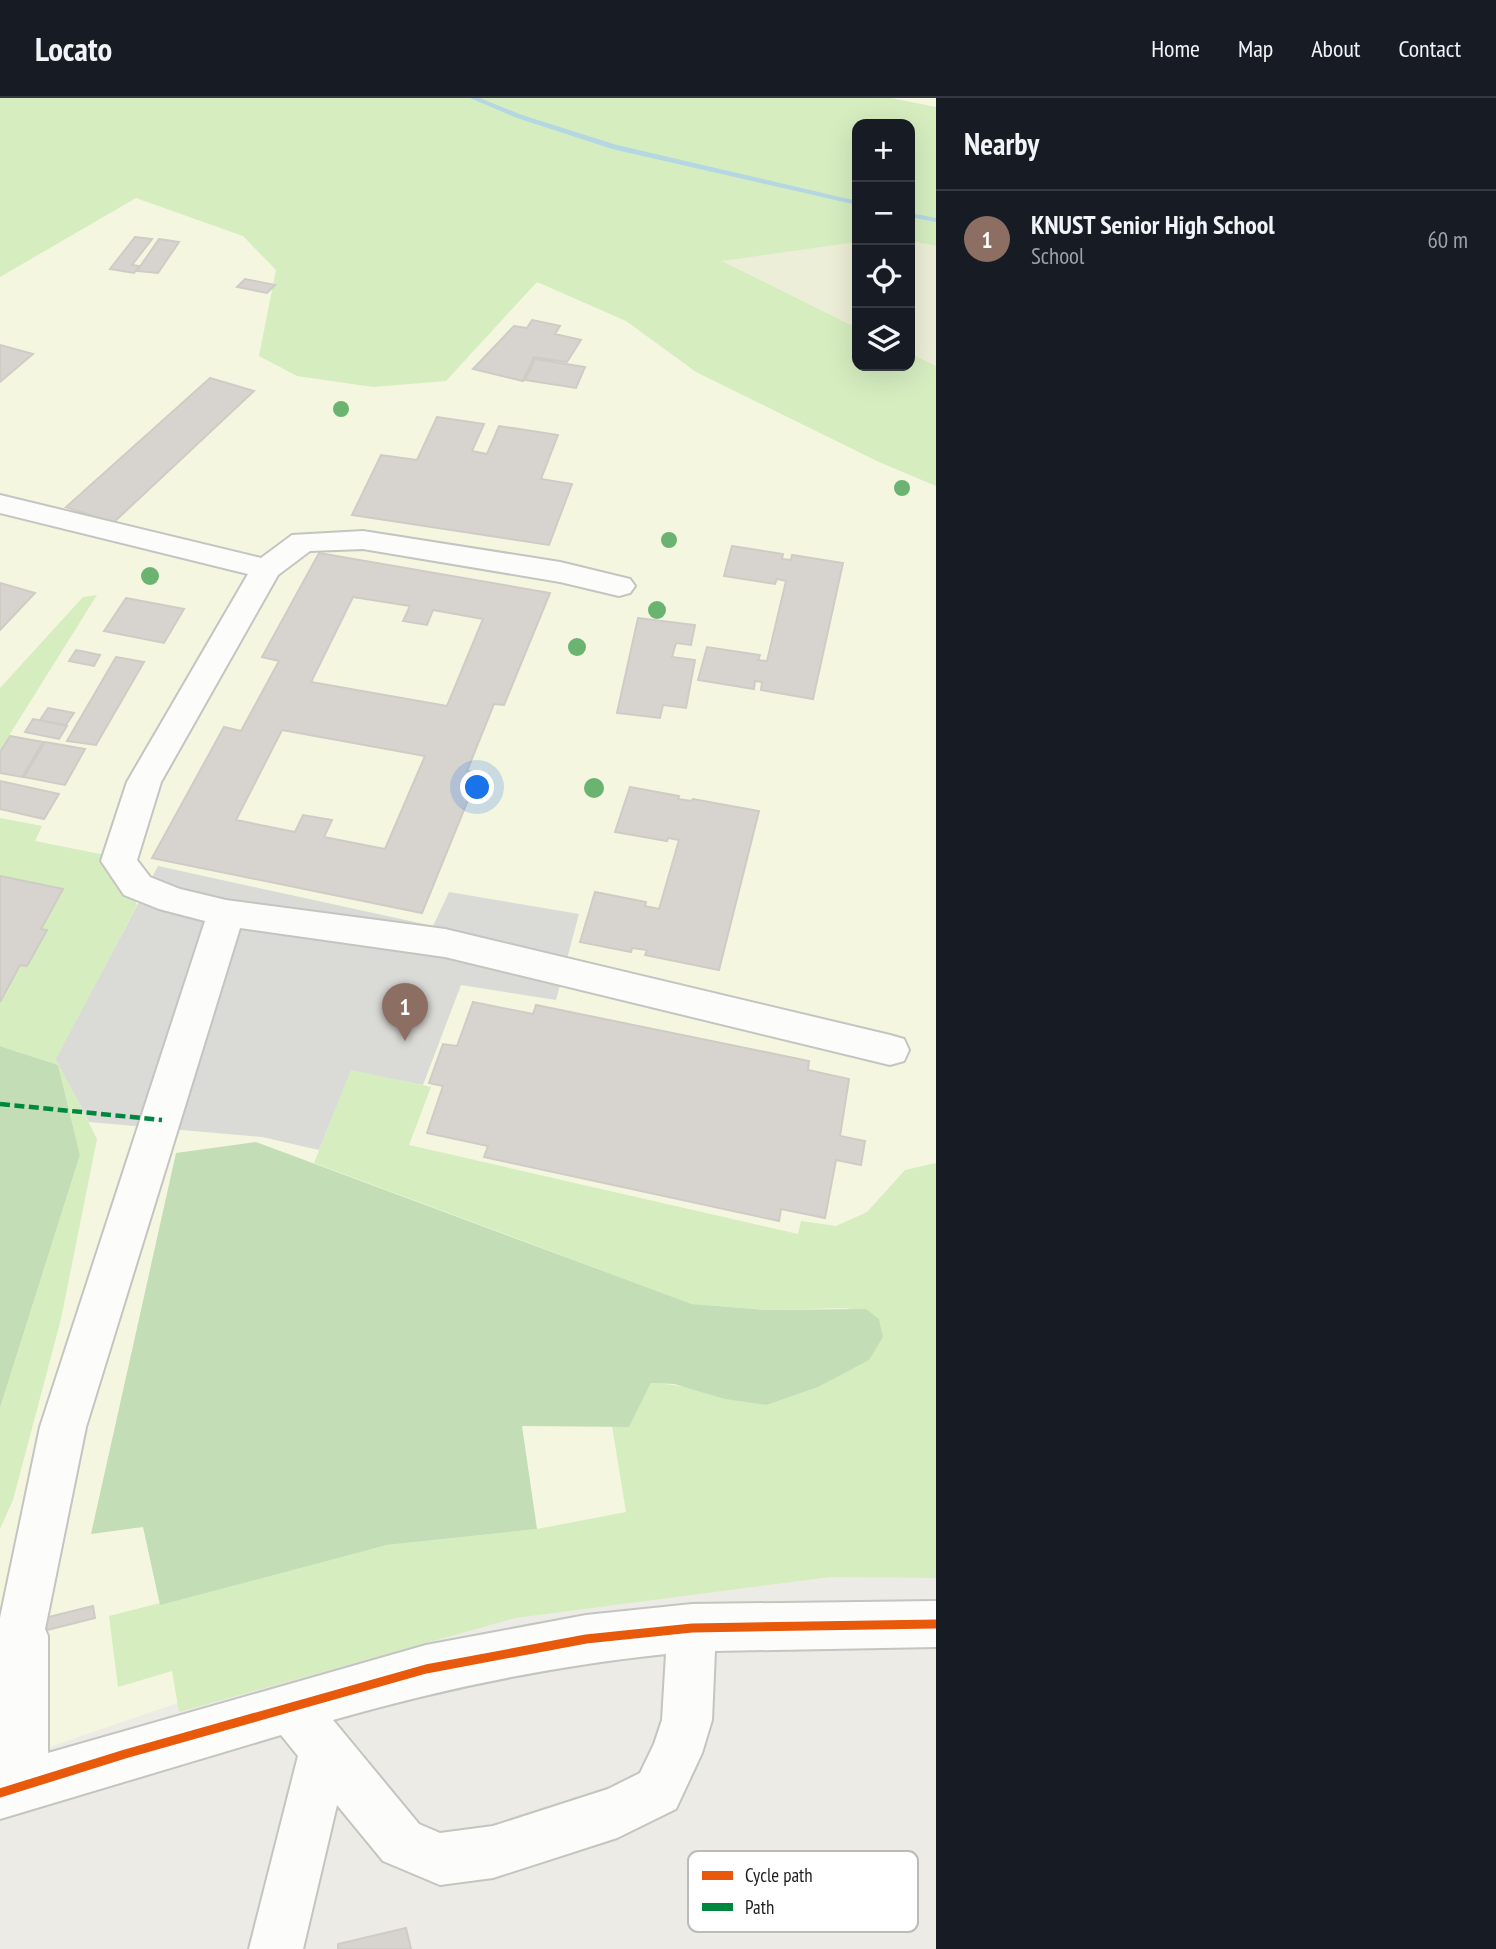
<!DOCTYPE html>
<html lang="en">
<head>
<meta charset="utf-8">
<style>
  body { margin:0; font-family:"PT Sans Narrow",sans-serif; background:#20242c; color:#f1f3f6 }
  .controls { position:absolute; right:21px; top:21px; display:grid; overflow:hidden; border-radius:14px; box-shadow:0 7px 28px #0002 }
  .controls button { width:63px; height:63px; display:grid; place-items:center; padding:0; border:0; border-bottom:2px solid #363941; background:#171b24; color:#f1f3f6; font:35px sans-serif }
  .you { position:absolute; left:478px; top:690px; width:24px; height:24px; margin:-18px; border:5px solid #fff; border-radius:50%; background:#1a73e8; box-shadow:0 0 0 10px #1a73e833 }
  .badge { display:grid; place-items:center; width:46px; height:46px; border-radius:50%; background:#d93025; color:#fff; font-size:23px; font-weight:700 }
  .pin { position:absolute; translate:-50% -58px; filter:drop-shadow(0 2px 4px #0008) }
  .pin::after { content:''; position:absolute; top:37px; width:24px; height:21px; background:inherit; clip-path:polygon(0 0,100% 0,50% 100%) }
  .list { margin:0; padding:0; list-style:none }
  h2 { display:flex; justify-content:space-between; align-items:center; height:91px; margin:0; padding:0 28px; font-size:30px }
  h2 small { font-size:23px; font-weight:400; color:#9ea1a6 }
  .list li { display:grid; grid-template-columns:46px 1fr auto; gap:21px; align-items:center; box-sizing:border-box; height:98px; padding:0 28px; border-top:2px solid #363941 }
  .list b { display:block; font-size:26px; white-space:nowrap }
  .list p { margin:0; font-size:23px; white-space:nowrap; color:#9ea1a6 }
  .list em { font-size:23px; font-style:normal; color:#9ea1a6 }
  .icon { flex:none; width:38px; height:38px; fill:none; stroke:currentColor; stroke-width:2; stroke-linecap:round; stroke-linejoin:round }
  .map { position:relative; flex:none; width:936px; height:1851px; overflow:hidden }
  header { display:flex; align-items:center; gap:42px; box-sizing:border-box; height:98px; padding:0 35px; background:#171b24; border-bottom:2px solid #363941 }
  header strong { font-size:33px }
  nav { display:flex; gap:38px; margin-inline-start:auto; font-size:24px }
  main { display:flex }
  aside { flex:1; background:#171b24 }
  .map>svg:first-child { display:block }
  .education { fill:#f5f6e0; fill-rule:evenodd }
  .farmland { fill:#eceed7 }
  .grass { fill:#d6edc0 }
  .forest { fill:#c3deb7 }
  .parking { fill:#dadad7 }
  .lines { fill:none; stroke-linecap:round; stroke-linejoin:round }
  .stream { fill:#b5d7e3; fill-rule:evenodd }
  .building { fill:#d7d4d0; stroke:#cfccc6; stroke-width:2; fill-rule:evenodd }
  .minor-casing { stroke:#c4c4c1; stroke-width:4 }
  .minor { fill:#fcfcfb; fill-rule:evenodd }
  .quiet { stroke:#00873e; stroke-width:4.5; stroke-dasharray:10 4.5; stroke-linecap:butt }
  .cycleway-casing { stroke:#fff; stroke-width:13 }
  .cycleway { stroke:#e8590c; stroke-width:9 }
  .tree { fill:#6ab371 }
  .key { fill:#fff; stroke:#bbb; stroke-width:2 }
  .key-label { font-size:19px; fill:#1d1d1d }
</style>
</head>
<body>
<header>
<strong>Locato</strong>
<nav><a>Home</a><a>Map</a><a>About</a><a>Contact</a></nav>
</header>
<main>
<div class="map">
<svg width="936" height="1851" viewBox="0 0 936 1851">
  <rect width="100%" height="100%" fill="#ecebe5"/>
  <path class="education" d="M0,0h936v1437l-497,78 -439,151zM857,26h53v242h-53z"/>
  <path class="farmland" d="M910,143l26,5v120l-26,-13z
    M857,144v86l-137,-68z"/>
  <path class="grass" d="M0,0h891l45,9v139l-26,-5v-117h-53v118l-135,19 135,67v38h53v-13l26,13v120l-57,-24 -183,-90 -70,-51 -89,-39 -91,99 -73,6 -76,-11 -38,-20 17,-86 -33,-34 -107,-38 -136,79z
    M97,497l-97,155v-62l83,-91z
    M0,720l42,8 -7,15 80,16 22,48 -80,154 40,80 -36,180 -48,181 -13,29v-121l80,-253 -22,-90 -58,-19z
    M351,971l80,18 -22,58 389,89 3,-13 35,5 31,-14 38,-42 31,-7v415l-106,-1 -315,41 -336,94 -7,-41 -54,16 -9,-71 278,-71 150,-16 89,-17 -14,-86h17l22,-43c37,1 77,16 115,22l83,-97 -82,2 -75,-6 -378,-141z"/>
  <path class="forest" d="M0,948l58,19 22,90 -80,253z
    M256,1044l436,162 75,6 99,-1 13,10 4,18 -14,23 -51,27 -52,18 -41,-6 -51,-15 -23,-1 -22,44 -107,-1 15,103 -150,16 -227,60 -17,-78 -52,7 85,-381z"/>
  <path class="parking" d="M158,768l275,60 16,-34 130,22 -23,86 -95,-15 -38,100 -72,-15 -32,80 -57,-13 -173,-15 -33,-63z"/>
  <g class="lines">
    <path class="stream" d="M470,0h10l42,17 95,30 240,56v4l-245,-56 -95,-31z
      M910,115l26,5v4l-26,-5z"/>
  </g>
  <path class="building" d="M135,139l17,2 -20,26 7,1 -5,7 -24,-4z
    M159,141l20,3 -21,31 -21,-2z
    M245,181l30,6 -8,8 -30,-6z
    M532,222l28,6 -5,8 26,6 -14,22 -33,-5 -11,24 -50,-12 41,-43 13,2z
    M0,247l33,9 -33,28z
    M535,261l50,8 -9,21 -51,-8z
    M210,280l44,13 -141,132 -47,-16z
    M437,319l47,7 -12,27 15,3 12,-28 59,9 -17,44 31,5 -23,61 -197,-30 29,-60 36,5z
    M732,448l51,8 -1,5 9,1 1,-5 51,8 -30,136 -52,-9 1,-8 -7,-1 -1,8 -56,-9 9,-33 53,8 -2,5 9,1 19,-80 -9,-2 -2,5 -51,-8z
    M319,455l231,40 -46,112 -10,-1 -27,67 12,2 -57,140 -270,-55 72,-131 17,4 38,-70 -17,-4zM353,499l57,9 -7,15 24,4 6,-15 50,9 -36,87 -136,-24zM282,632l143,26 -40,93 -61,-12 8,-17 -29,-5 -8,17 -59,-12z
    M0,485l35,10 -35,37z
    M126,500l58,11 -20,34 -60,-12z
    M638,520l57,7 -4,20 -15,-2 -4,14 23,3 -9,48 -23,-3 -3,13 -43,-5z
    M76,552l24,5 -6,11 -25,-5z
    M116,559l28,5 -48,83 -29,-4z
    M48,610l26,5 -8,12 -26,-5z
    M33,621l34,7 -8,13 -34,-7z
    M10,638l33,6 -21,35 -22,-4v-21z
    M45,644l40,7 -20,36 -41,-8z
    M0,683l59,13 -15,25 -44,-10z
    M630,689l49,9 -1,3 13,2 2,-2 66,12 -40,159 -74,-15 2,-5 -15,-2 -1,4 -51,-10 15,-50 51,10 -1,4 14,3 20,-69 -11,-2 -1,3 -52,-9z
    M0,778l63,13 -22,40 6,1 -20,36 -7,-1 -20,37z
    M473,904l60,12 3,-9 273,56 -1,9 41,9 -9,57 25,5 -4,24 -25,-5 -11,58 -44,-9 -2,12 -295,-64 4,-11 -61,-13 16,-47 -14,-3 14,-39 14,2z
    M93,1508l2,12 -95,24v-13z
    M406,1830l5,21h-73v-5z"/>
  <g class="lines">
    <g class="minor-casing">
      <path id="minor" d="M0,397l261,63 31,-23 71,-4 197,31 70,17 5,7 -5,7 -11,3 -59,-14 -197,-33 -53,2 -32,24 -117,207 -24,78 13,17 30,12 46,11 219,29 445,106 14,4 5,11 -5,11 -14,4 -445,-108 -205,-29 -154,499 -41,202 3,7v117l378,-108 160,-30 106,-11 244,-3v46l-221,4 -3,69 -10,33 -26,56 -59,29 -124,40 -53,7 -57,-24 -46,-56 -34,144h-54l49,-193 -17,-21 -281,84v-201l40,-191 165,-506 -46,-12 -35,-14 -23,-34 26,-79 121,-208 -248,-61zM666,1556l-4,66 -8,24 -14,29 -32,16 -115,37 -53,7 -21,-9 -86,-104c112,-32 218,-54 333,-66z"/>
    </g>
    <use href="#minor" class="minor"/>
    <path class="quiet" d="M0,1006l162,16"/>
    <g class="cycleway-casing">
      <path id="cycleway" d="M0,1695l125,-39 301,-85 160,-30 106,-11 244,-4"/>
    </g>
    <use href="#cycleway" class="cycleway"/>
  </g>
  <g class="tree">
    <circle cx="341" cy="311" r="8"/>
    <circle cx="902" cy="390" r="8"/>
    <circle cx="669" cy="442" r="8"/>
    <circle cx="150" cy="478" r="9"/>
    <circle cx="657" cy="512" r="9"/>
    <circle cx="577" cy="549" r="9"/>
    <circle cx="594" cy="690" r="10"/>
  </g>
  <rect x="688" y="1753" width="230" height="81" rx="10" class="key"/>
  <rect x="702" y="1773" width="31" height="9" fill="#e8590c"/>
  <rect x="702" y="1805" width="31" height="8" fill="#00873e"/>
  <g class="key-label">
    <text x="745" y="1784">Cycle path</text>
    <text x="745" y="1816">Path</text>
  </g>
</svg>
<div class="controls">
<button>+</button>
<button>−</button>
<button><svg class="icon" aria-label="locate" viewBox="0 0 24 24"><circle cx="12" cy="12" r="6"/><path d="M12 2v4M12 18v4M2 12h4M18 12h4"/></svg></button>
<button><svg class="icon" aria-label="layers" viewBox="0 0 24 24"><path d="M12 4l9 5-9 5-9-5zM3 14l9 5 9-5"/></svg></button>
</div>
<div class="you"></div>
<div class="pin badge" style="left:405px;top:943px;background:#8d6e63">1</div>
</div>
<aside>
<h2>Nearby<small></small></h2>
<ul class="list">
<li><span class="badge" style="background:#8d6e63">1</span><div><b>KNUST Senior High School</b><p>School</p></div><em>60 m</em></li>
</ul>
</aside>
</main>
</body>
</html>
